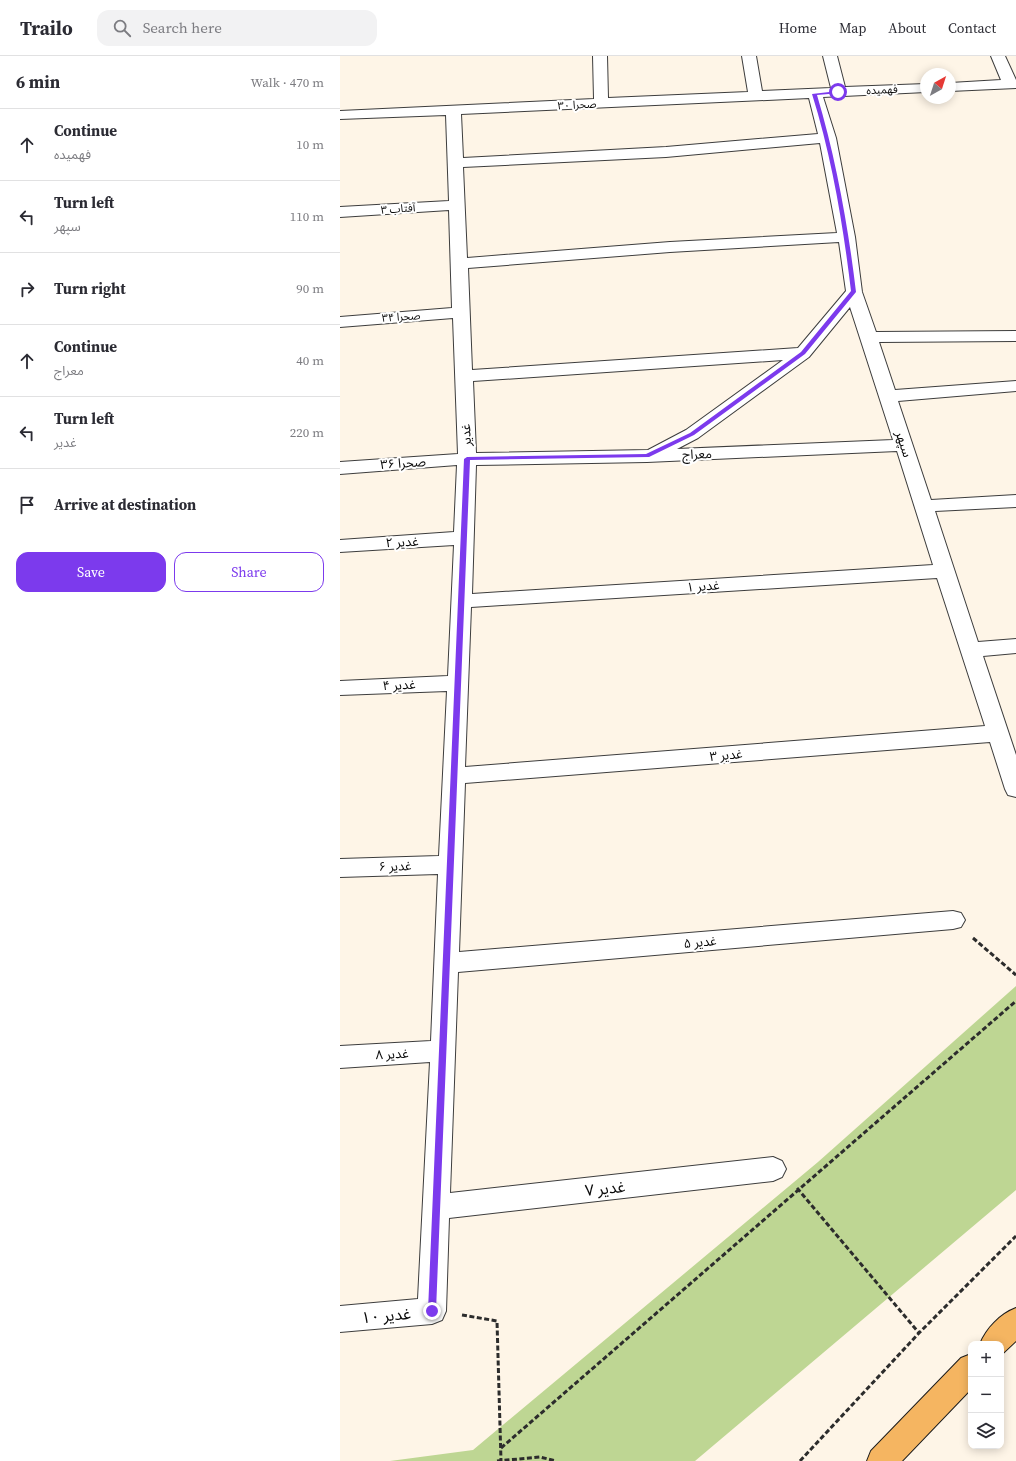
<!DOCTYPE html>
<html lang="en">
<head>
<meta charset="utf-8">
<style>
  body { margin:0; font-family:"Source Serif 4","Noto Sans Arabic",serif; background:#f2f2f3; color:#2b2b33 }
  .controls { position:absolute; right:12px; bottom:12px; display:grid; overflow:hidden; border-radius:8px; box-shadow:0 2px 10px #0003 }
  .controls button { width:36px; height:36px; display:grid; place-items:center; padding:0; border:0; border-bottom:1px solid #e1e1e2; background:#fff; color:#2b2b33; font:20px sans-serif }
  .compass { position:absolute; left:580px; top:12px; width:36px; height:36px; border-radius:50%; background:#fff; box-shadow:0 2px 10px #0003; rotate:39deg }
  .stop { position:absolute; width:12px; height:12px; margin:-9px; border:3px solid #7c3aed; border-radius:50%; background:#fff }
  .stop.end { background:#7c3aed; border-color:#fff; box-shadow:0 1px 4px #0008 }
  .list { margin:0; padding:0; list-style:none }
  h2 { display:flex; justify-content:space-between; align-items:center; height:52px; margin:0; padding:0 16px; font-size:17px }
  h2 small { font-size:13px; font-weight:400; color:#7c7c81 }
  .list li { display:grid; grid-template-columns:26px 1fr auto; gap:12px; align-items:center; box-sizing:border-box; height:72px; padding:0 16px; border-top:1px solid #e1e1e2 }
  .list b { display:block; font-size:15px; white-space:nowrap }
  .list p { margin:0; font-size:13px; white-space:nowrap; color:#7c7c81 }
  .list em { font-size:13px; font-style:normal; color:#7c7c81 }
  .actions { display:flex; gap:8px; padding:12px 16px }
  .actions a { flex:1; padding:9px 0; border:1px solid #7c3aed; border-radius:12px; text-align:center; font-size:14px; color:#7c3aed }
  .actions .main { background:#7c3aed; color:#fff }
  .icon { flex:none; width:22px; height:22px; fill:none; stroke:currentColor; stroke-width:2; stroke-linecap:round; stroke-linejoin:round }
  .map { position:relative; flex:none; width:676px; height:1405px; overflow:hidden }
  header { display:flex; align-items:center; gap:24px; box-sizing:border-box; height:56px; padding:0 20px; background:#fff; border-bottom:1px solid #e1e1e2 }
  header strong { font-size:19px }
  nav { display:flex; gap:22px; margin-inline-start:auto; font-size:14px }
  .search { width:280px; height:36px; background:#f2f2f3; display:flex; align-items:center; gap:10px; box-sizing:border-box; padding:0 14px; border-radius:12px; color:#7c7c81; font-size:15px }
  main { display:flex }
  aside { flex:1; background:#fff }
  .map>svg:first-child { display:block }
  .forest { fill:#bed693 }
  .lines { fill:none; stroke-linecap:round; stroke-linejoin:round }
  .minor-casing { stroke:#3d3d3d; stroke-width:2 }
  .primary-casing { stroke:#1b1b1b; stroke-width:2 }
  .path { stroke:#2c2c2c; stroke-width:3; stroke-dasharray:5 2.5; stroke-linecap:butt }
  .minor { fill:#fff; fill-rule:evenodd }
  .primary { fill:#f5b561; fill-rule:evenodd }
  .route { fill:#7c3aed }
  .labels { text-anchor:middle; dominant-baseline:central; stroke-width:4; stroke-linejoin:round; paint-order:stroke }
  .far-street-label { font-size:11px; fill:#0a0a0a; stroke:#fff }
  .street-label { font-size:13px; fill:#0a0a0a; stroke:#fff }
  .near-street-label { font-size:16px; fill:#0a0a0a; stroke:#fff }
</style>
</head>
<body>
<header>
<strong>Trailo</strong>
<div class="search"><svg class="icon" aria-label="search" viewBox="0 0 24 24"><circle cx="10" cy="10" r="6"/><path d="M15 15l6 6"/></svg>Search here</div>
<nav><a>Home</a><a>Map</a><a>About</a><a>Contact</a></nav>
</header>
<main>
<aside>
<h2>6 min<small>Walk · 470 m</small></h2>
<ul class="list">
<li><svg class="icon" aria-label="ahead" viewBox="0 0 24 24"><path d="M12 20V5M6 11l6-6 6 6"/></svg><div><b>Continue</b><p>فهمیده</p></div><em>10 m</em></li>
<li><svg class="icon" aria-label="left" viewBox="0 0 24 24"><path d="M17 20v-9H6M10 6l-5 5 5 5"/></svg><div><b>Turn left</b><p>سپهر</p></div><em>110 m</em></li>
<li><svg class="icon" aria-label="right" viewBox="0 0 24 24"><path d="M7 20v-9h11M14 6l5 5-5 5"/></svg><div><b>Turn right</b></div><em>90 m</em></li>
<li><svg class="icon" aria-label="ahead" viewBox="0 0 24 24"><path d="M12 20V5M6 11l6-6 6 6"/></svg><div><b>Continue</b><p>معراج</p></div><em>40 m</em></li>
<li><svg class="icon" aria-label="left" viewBox="0 0 24 24"><path d="M17 20v-9H6M10 6l-5 5 5 5"/></svg><div><b>Turn left</b><p>غدیر</p></div><em>220 m</em></li>
<li><svg class="icon" aria-label="arrive" viewBox="0 0 24 24"><path d="M6 21V4h12l-3 4 3 4H6"/></svg><div><b>Arrive at destination</b></div></li>
</ul>
<div class="actions"><a class="main">Save</a><a>Share</a></div>
</aside>
<div class="map">
<svg width="676" height="1405" viewBox="0 0 676 1405">
  <rect width="100%" height="100%" fill="#fef5e7"/>
  <path class="forest" d="M676,930v204l-321,271h-305l83,-11 345,-288z"/>
  <g class="lines">
    <g class="minor-casing">
      <path id="minor" d="M253,0h14l1,42 140,-6 -6,-36h14l6,35 69,-3 -8,-32h14l8,31 81,-3v8l-103,5 13,41 19,99 7,55 14,40 140,-1v10l-137,1 16,48 121,-9v10l-118,10 33,99 85,-5v12l-81,4 43,131 38,-3v14l-33,3 33,99v42l-8,-2 -3,-6 -15,-47 -525,41 -6,169 494,-41 8,2 4,7 -4,7 -8,2 -495,43 -8,221 323,-36 9,4 4,8 -4,8 -9,4 -324,37 -3,93 -4,9 -10,4 -92,8v-26l78,-7 12,-237 -90,6v-22l91,-5 7,-167 -98,3v-18l99,-3 8,-165 -107,4v-14l108,-5 6,-131 -114,7v-12l114,-8 3,-67 -117,9v-12l118,-8 -5,-136 -113,9v-10l112,-9 -3,-98 -109,7v-10l109,-6 -3,-86 -106,4v-8l254,-12zM469,42l9,36 -152,13 -203,11 -2,-44zM480,87l17,90 -167,9 -203,16 -4,-91 203,-10zM499,186l7,49 -48,57 -326,22 -4,-102 202,-16zM510,251l43,133 -216,9 21,-11 111,-81zM443,304l-97,70 -38,20 -172,3 -3,-72zM557,395l36,114 -461,29 4,-129 171,-3zM597,522l48,148 -520,41 6,-160z
        M651,0h14l11,24v8l-66,3v-8l51,-3z"/>
    </g>
    <g class="primary-casing">
      <path id="primary" d="M676,1252v33l-15,14v-11h-21c6,-15 20,-30 36,-36z
        M631,1298v35l-69,72h-35l4,-10 90,-93z"/>
    </g>
    <path class="path" d="M633,882l43,37
      M457,1132l122,145
      M122,1259l35,6 4,140
      M161,1392l515,-447
      M157,1405l43,-4 16,4
      M460,1405l119,-128 97,-97"/>
    <use href="#minor" class="minor"/>
    <use href="#primary" class="primary"/>
  </g>
  <path class="route" d="M498,35l2,2 -23,2c19,64 31,130 39,197l-51,62 -111,81 -45,22 -179,3 -34,851 -4,4 -4,-4 36,-852 3,-2 179,-3 44,-21 111,-81 50,-61c-8,-67 -19,-133 -39,-197z"/>
  <g class="labels">
    <g class="far-street-label">
      <text transform="translate(542 34) rotate(-3)">فهمیده</text>
      <text transform="translate(237 49) rotate(-3)">صحرا ۳۰</text>
      <text transform="translate(58 153) rotate(-4)">آفتاب ۳</text>
      <text transform="translate(61 261) rotate(-4)">صحرا ۳۴</text>
    </g>
    <g class="street-label">
      <text transform="translate(126 379) rotate(-92)">غدیر</text>
      <text transform="translate(564 388) rotate(72)">سپهر</text>
      <text transform="translate(357 398) rotate(-2)">معراج</text>
      <text transform="translate(63 407) rotate(-4)">صحرا ۳۶</text>
      <text transform="translate(62 486) rotate(-3)">غدیر ۲</text>
      <text transform="translate(363 530) rotate(-4)">غدیر ۱</text>
      <text transform="translate(59 629) rotate(-3)">غدیر ۴</text>
      <text transform="translate(386 699) rotate(-5)">غدیر ۳</text>
      <text transform="translate(55 810) rotate(-2)">غدیر ۶</text>
      <text transform="translate(360 886) rotate(-5)">غدیر ۵</text>
      <text transform="translate(52 998) rotate(-3)">غدیر ۸</text>
    </g>
    <g class="near-street-label">
      <text transform="translate(265 1132) rotate(-6)">غدیر ۷</text>
      <text transform="translate(46 1259) rotate(-5)">غدیر ۱۰</text>
    </g>
  </g>
</svg>
<div class="controls">
<button>+</button>
<button>−</button>
<button><svg class="icon" aria-label="layers" viewBox="0 0 24 24"><path d="M12 4l9 5-9 5-9-5zM3 14l9 5 9-5"/></svg></button>
</div>
<svg class="compass" viewBox="-18 -18 36 36"><path d="M0-13l5 13h-10z" fill="#e53935"/><path d="M0 13l5-13h-10z" fill="#7c7c81"/></svg>
<div class="stop" style="left:498px;top:36px"></div>
<div class="stop end" style="left:92px;top:1255px"></div>
</div>
</main>
</body>
</html>
